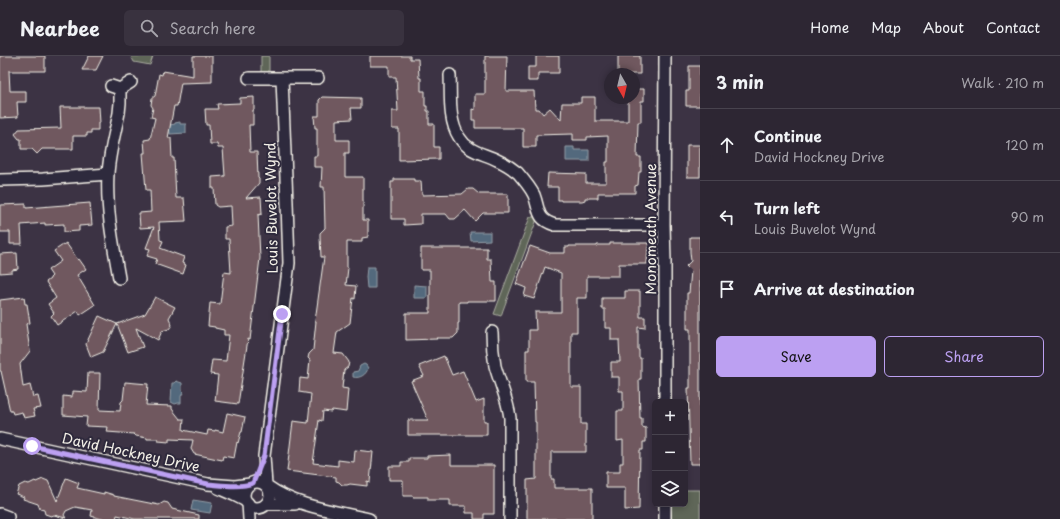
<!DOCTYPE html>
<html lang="en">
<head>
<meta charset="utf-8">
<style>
  body { margin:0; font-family:"Playpen Sans",sans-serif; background:#39323f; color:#f1f3f6 }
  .controls { position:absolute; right:12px; bottom:12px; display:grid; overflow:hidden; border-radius:6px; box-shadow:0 2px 6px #0003 }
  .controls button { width:36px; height:36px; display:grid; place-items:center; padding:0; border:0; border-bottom:1px solid #48434e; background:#2d2633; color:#f1f3f6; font:20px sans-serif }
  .compass { position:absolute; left:604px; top:12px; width:36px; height:36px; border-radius:50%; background:#2d2633; box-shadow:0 2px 6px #0003; rotate:172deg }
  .stop { position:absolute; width:12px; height:12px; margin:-9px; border:3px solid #bca0f2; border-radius:50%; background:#fff }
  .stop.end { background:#bca0f2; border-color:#fff; box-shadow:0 1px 4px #0008 }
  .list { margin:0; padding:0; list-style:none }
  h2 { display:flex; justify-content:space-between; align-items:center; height:52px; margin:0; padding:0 16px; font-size:17px }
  h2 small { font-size:13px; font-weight:400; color:#a7a5ac }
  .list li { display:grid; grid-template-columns:26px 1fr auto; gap:12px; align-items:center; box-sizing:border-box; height:72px; padding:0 16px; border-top:1px solid #48434e }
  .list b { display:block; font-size:15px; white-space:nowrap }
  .list p { margin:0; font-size:13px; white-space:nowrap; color:#a7a5ac }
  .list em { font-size:13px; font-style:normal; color:#a7a5ac }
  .actions { display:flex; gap:8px; padding:12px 16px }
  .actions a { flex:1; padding:9px 0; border:1px solid #bca0f2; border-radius:6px; text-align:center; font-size:14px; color:#bca0f2 }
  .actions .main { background:#bca0f2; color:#111 }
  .icon { flex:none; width:22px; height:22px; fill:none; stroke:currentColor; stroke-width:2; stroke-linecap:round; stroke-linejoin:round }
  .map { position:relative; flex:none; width:700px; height:463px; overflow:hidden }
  header { display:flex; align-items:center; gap:24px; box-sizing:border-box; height:56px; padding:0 20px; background:#2d2633; border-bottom:1px solid #48434e }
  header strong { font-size:19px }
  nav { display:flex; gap:22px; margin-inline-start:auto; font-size:14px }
  .search { width:280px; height:36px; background:#39323f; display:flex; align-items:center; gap:10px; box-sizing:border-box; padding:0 14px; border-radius:6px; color:#a7a5ac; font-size:15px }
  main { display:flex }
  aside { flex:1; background:#2d2633 }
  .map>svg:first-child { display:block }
  .green { fill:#5f6659; stroke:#aaaca0 }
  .water { fill:#52697d; stroke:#939fa8 }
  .building { fill:#6f595f; stroke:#f4f1e8 }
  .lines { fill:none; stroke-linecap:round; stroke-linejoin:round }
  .street-casing { stroke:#f4f1e8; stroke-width:14 }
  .street { stroke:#2f2a3d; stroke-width:11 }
  .route { stroke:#bca0f2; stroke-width:5 }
  .labels { text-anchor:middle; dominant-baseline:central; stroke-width:4; stroke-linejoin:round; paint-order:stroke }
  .street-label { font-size:14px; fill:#f4f1e8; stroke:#2f2a3d }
</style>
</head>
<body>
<header>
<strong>Nearbee</strong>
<div class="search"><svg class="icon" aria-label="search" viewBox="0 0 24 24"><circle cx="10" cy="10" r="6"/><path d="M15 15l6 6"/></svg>Search here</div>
<nav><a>Home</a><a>Map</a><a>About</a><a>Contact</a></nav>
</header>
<main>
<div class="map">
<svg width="700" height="463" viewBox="0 0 700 463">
  <rect width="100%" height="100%" fill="#3c3344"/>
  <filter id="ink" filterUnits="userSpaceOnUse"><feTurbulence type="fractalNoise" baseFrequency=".025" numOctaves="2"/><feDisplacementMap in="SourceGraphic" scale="8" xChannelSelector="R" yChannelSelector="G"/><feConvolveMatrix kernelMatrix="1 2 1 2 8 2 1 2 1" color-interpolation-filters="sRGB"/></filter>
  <g filter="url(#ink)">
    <path class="green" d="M131,0h22l-3,9 -16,-3z
      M261,0h8v18h-8z
      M530,161h6l1,2 -34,91 -2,6 -7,-2z
      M685,434h15v29h-29v-15h14z"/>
    <path class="water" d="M180,66v2h6v9l-16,1 -1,-8 1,-1 5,-1v-1z
      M566,91h8v3h15v11h-23z
      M470,176h20v8l-19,1z
      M367,211h8v21h-8l-1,-11z
      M414,229l13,1v12h-13z
      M364,308l2,1 2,3c-1,6 -8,11 -15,9v-5l5,-1 2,-5z
      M176,325l6,2v7l1,3 -2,3v7h-3l-3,1 -4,-2 1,-19h2z
      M193,444l19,3 -2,10 -19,-3z"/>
    <path class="building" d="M0,0h45v15h-36l1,20h16v11h-9l1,15 -18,1z
      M89,0h14l-7,14h-14z
      M193,0h19v26l-31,1 -4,23h-3l-6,32h3l1,20h2l2,40h8l2,23 -27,1 1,18 3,1 -3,7 24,9 -2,6 4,2 -3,9 -28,-10 2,-5 -10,-3 3,-7 -4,-1 8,-21 -14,1 -1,-15 12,-1 -1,-22h-4l-3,-37h2l-1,-13 6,-1 5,-21 -4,-1 2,-9 -2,-3 1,-7 3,-2 4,-22 3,1 1,-4 30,5z
      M370,0h40v3h8l1,19h2v13h4v15h2v5h2v13h5v23h5v12l-40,1v-31h-7v-18h6l-2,-34h-7v-11h-19z
      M485,0h22l-1,35h28l1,18h4l4,5 7,-6 11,12 1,-17h19v-6h14v24h33v-23h6v-9h10v12h-3v21h-3l-1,35h4v15h-2l-1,13 -3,1v7h-37v5h-13v2l-3,1h-21v-1h-3v-13h-11l1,-14 38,1v9h20v-21h2v-26l-21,1v3h-14v-6l-37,1v12h-13v-19h-48v-8h-3v-11l3,1v-16h10z
      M536,0h23v17h-21v8h-10v-14h8z
      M618,0h22v18h-22z
      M689,10h11v40h-14v-15h3z
      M254,41v13h-1v15h-4l1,27h7l1,26 1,1v4l-13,15 15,-1 1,17 -4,1 2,43 -10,82 -2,-1 -10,65 -23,-3 3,-26 -8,-1 2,-14 14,1 3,-26h-5v-5l-9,-2v-1l-7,-1 2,-23 10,1 4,-32 7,1 -2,-34h-4v-12l7,-1 -1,-20 -13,1 -3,-2 -1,-17h-2v-11l13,-1 -2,-28h-5l-1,-4h-7l-1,-19h-3l-1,-16h13l-1,-5 23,-1v-5z
      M322,41l39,1v10h-10l1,11 -16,1v20h13v13h-4v24h18v43h5v17l-6,1v4h-15v26h1l-2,17 10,1 -1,13 -2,-1 -3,25 -13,9 -3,21 9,1 6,8 -1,5 -4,3 -2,18 6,1 -2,23 -14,-2 -1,2 -8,-1 -1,10 -3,-1 -6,43 25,3v-6l16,2 1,-12 18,2 -3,30 -3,-1v5l-17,-2 -3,1h-5l-3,-3 -3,-1v-4l-49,-6 6,-50 15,2 3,-29 -12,-2 1,-14 8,1 2,-19 -2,-2 1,-4 4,-4 3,-29h-1l9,-64h-3l-1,-20v-4l5,-5 -1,-41h-3l1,-20h-8v-11h3v-28h-2l-1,-12h5v-16z
      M60,51h39l1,16h-2v7h-7v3h-4v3h-14v13h-31l-5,5 -5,-5h-11v-10h-2l-4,-5 4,-5 42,-1z
      M687,89h13v32h-13z
      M394,123h20v2h7l1,14 40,-1 6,-5h5l6,5h29v19h-25l-8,8 -10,-11 -10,9h-5l-4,-5h-25v10l-17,1v-6h-13v-37h3z
      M90,147l2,22 -13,1v5l-15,1v-8l-19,1v-2l-24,2 1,19h-12v-12h-10v-27l26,-1v4z
      M690,181h10v227h-10l-2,-76h2v-59h-3v-36h2l2,-22 -5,-5 5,-5 -1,-9z
      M66,187l12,17 1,-1 7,10 -9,6 18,30 -15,10 -2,-4 -21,14 -6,-9 3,-3 -6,-9 8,-6 -10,-16 4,-3v-1l2,-2 -4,-6 13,-9 -7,-10z
      M610,187h38l-1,21h-28v12h-32v22h-10v34h-6v55h10v37h5v28h-35v27h3v9h38v31h-65v-39l9,-1v-57h-1l-1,-40h-8v-32h3v-20h7l-1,-18h26v-39l-16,-6 -11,32 -10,-3 2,-8 -10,-4 14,-38 20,7h15v-6h4v-1h28v-1h13z
      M421,192h66v11h4l1,23h4v19h-29v1h-8v21h-1v10l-5,5h-17l1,1 -31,1v-27h24v-43h-9z
      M17,197l1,16 -6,1v2l-12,1v-19z
      M625,235h15v26h5v11l-7,-1v23h1v8h2v21h-2l1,39h2v9l4,1v14h-3v8h-3l-1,59 -14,1v-22h-19v-16h14v-9h3v-23l-6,1v-30h6v-20h-4v-14h-8v-15h9l-1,-22h-8v-12h-6v-19h-3v-11h23z
      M24,241l1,7h2l3,19 -4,1 4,27 -10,13 3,23 7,-2 3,12 5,-1 3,12 -8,1 2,7 -11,2 -2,-6 -9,2 -1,-3h-2l-9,-40h-1v-71z
      M155,241l20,10 -6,11 3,7 -3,4 -7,2 -4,9 -22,-12 7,19 -15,5 -11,-28 28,-10z
      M99,260l18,8 -14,28 -12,5 -5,-13z
      M444,300l8,19 11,-4 13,31 8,-3v22h3v14h-79v-15h20l-17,-39 13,-5 -5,-10z
      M88,317h12l-1,37 21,1 1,-9 2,-2 2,-18 23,2 -2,21 26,1v3l8,10h4l-1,11 24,5 1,-5 7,1v-1l8,2 4,-19 18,4 -3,15h-1l-3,11 -1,-1 -3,16 -11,-2 -1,4 -28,-6 -3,-5 2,-9 -24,-1v3l-11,-1v-2h-11v-1l-11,-2 -2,-2 -27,-2 1,-5 -22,-1 1,-9 -24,-2v-19l9,1v-3h1v-3l14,1z
      M451,399v10h43v49h-10v5h-10v-6h-8v-7h-16v-6h-22v-3h-15v-1h-10v-16h-14v-14h12v-4h8v-4h18v-2z
      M66,422l13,5 -2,5 27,6v-2l10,3v1l45,9 5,-3 4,1 4,6 27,6v4h-64l-18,-4 -1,4h-14l-11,-3 1,-6 -17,-3 -9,4 -2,4 2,3 -12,-3 -3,1 -6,-2 -1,-4 -4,-1 -2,-5 -15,-5 1,-2 -8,-3 3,-8 6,-3 4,1 6,-3 1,1 7,-3 5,2 9,20z"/>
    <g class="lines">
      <g class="street-casing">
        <path id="street" d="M665,0l-1,169 1,37v140
          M450,19c1,20 -2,45 9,62 9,15 24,16 38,23 7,3 15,8 21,13 6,7 12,14 16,22 6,16 2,24 21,30h109
          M249,22h69
          M111,30l9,3 11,-7
          M0,124l43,-1 65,-5
          M119,222c-6,-34 -13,-70 -11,-104 1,-20 7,-41 11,-61l1,-10v-14
          M492,276c0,11 1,23 3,34 5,18 13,34 15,52v101
          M0,383l208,45 27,2 15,-2
          M244 439a13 13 0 1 1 26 0a13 13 0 1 1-26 0Z
          M266,429l-2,-29 25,-193 -2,-60 -5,-125
          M267,430c29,21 68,25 102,33
          M218,432l16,7 12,6
          M248,447l1,16
          M266,448h29
          M665,448v15
          M0,458l8,3"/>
      </g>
      <use href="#street" class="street"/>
    </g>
  </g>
  <g class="lines" filter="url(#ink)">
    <path class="route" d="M32,390l176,38c14,1 32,4 45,-1l11,-27 18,-142"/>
  </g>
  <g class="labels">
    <g class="street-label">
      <text transform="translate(271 152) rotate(-91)">Louis Buvelot Wynd</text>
      <text transform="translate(650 173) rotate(-90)">Monomeath Avenue</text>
      <text transform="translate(131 396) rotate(12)">David Hockney Drive</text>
    </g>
  </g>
</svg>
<div class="controls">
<button>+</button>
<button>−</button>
<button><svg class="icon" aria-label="layers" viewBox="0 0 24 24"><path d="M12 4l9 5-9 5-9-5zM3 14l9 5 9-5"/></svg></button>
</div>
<svg class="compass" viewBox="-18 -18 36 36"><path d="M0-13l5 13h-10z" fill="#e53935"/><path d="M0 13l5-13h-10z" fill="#a7a5ac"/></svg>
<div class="stop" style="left:32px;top:390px"></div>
<div class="stop end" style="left:282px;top:258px"></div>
</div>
<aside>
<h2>3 min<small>Walk · 210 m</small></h2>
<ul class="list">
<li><svg class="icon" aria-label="ahead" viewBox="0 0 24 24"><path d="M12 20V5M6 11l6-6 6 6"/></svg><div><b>Continue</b><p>David Hockney Drive</p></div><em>120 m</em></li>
<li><svg class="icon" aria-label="left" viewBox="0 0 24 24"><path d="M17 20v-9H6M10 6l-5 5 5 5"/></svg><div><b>Turn left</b><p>Louis Buvelot Wynd</p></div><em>90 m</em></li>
<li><svg class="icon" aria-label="arrive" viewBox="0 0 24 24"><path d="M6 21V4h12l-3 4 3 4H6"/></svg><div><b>Arrive at destination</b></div></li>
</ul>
<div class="actions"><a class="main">Save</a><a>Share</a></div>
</aside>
</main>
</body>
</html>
